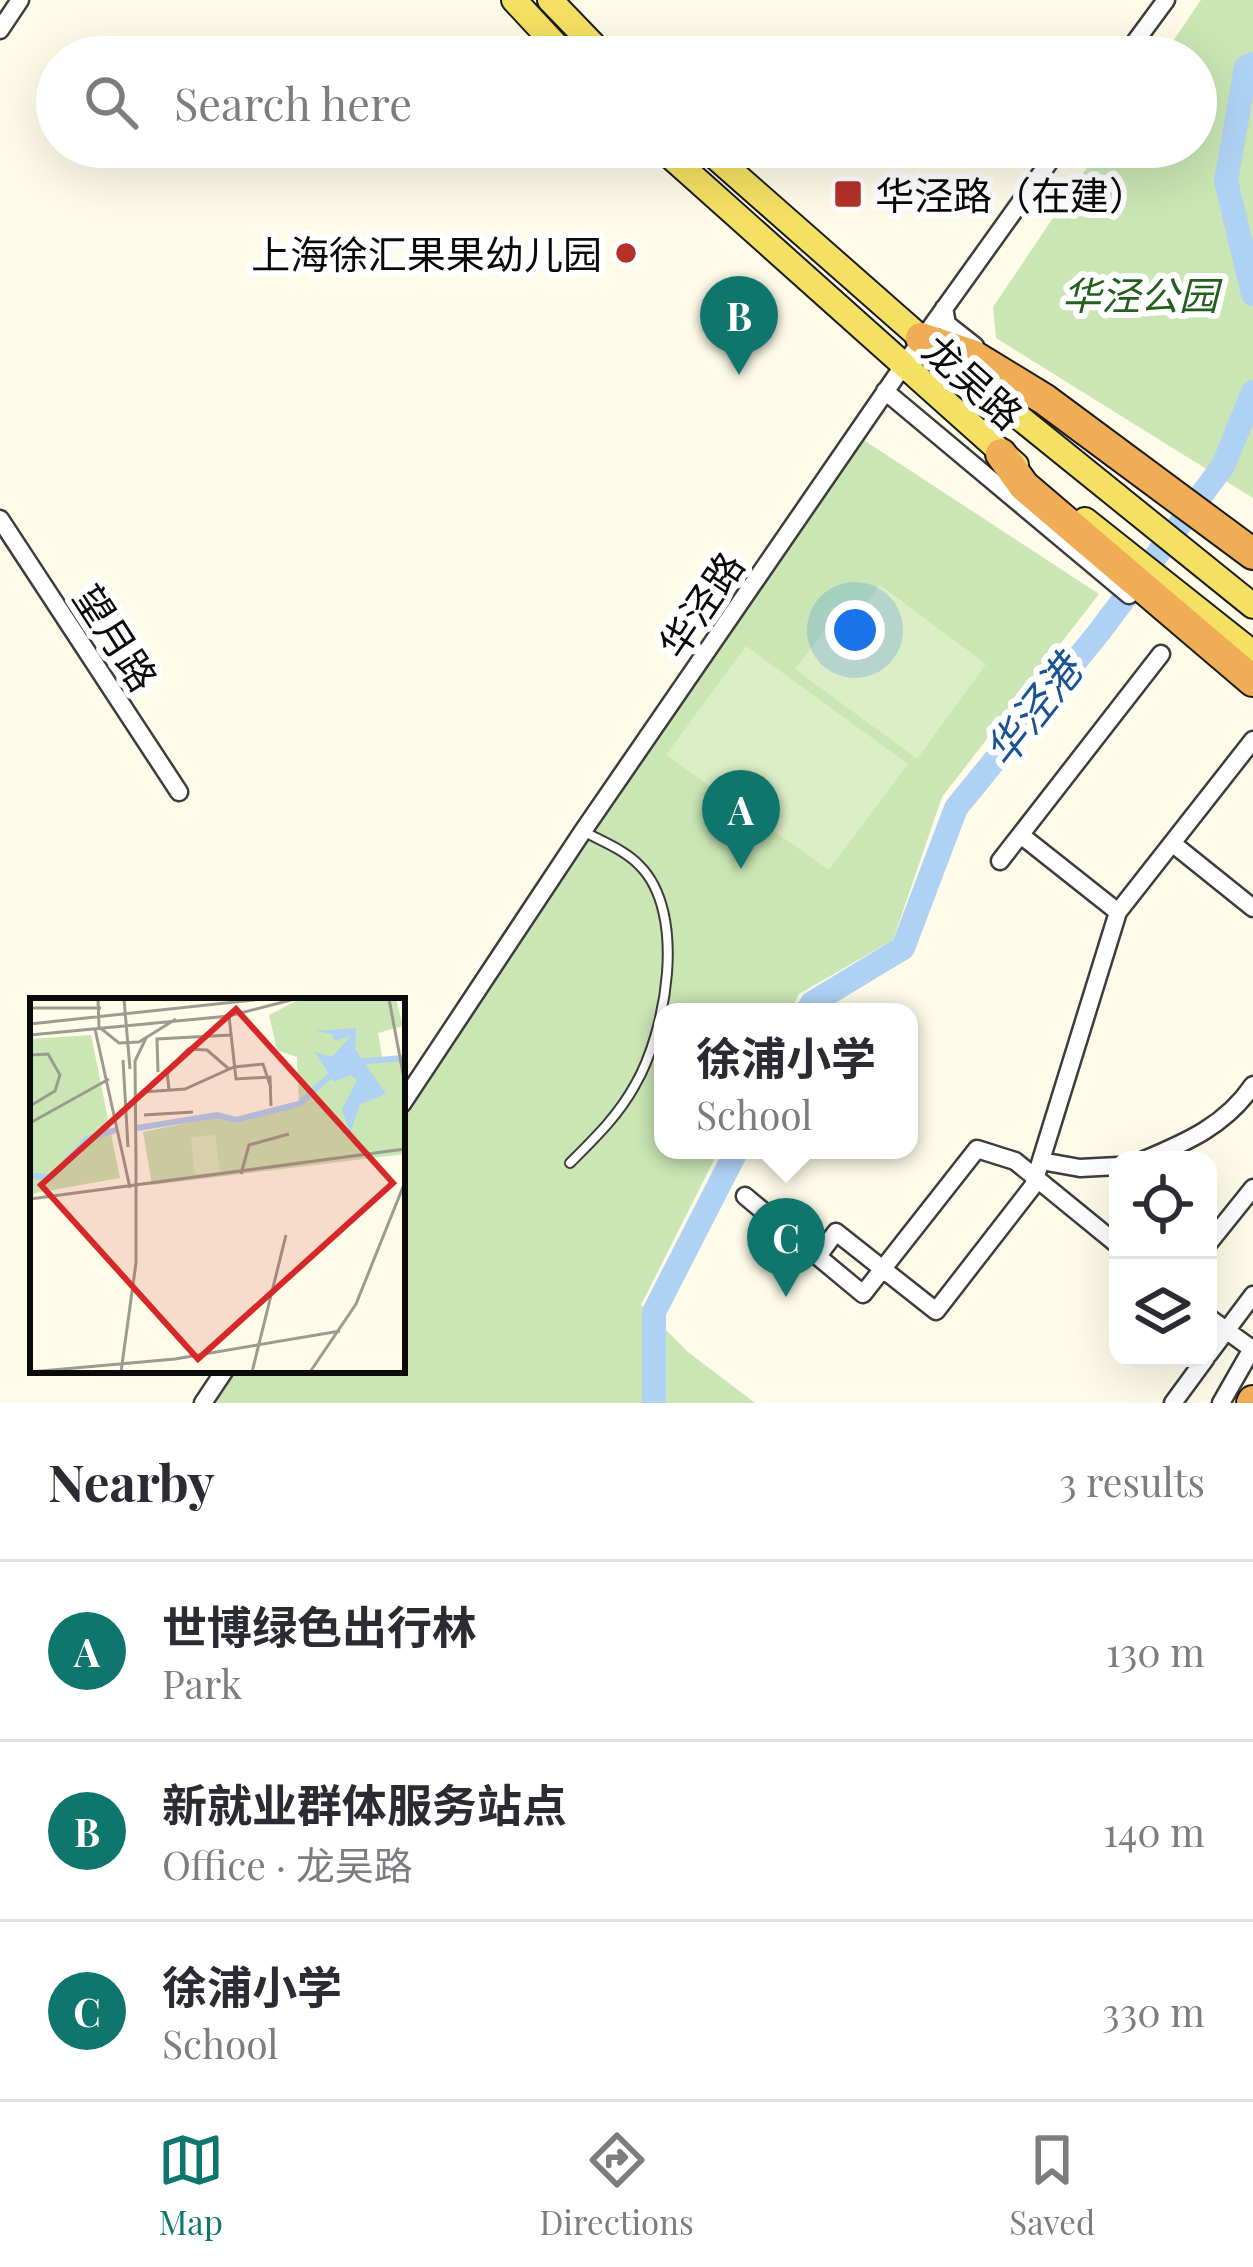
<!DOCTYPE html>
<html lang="en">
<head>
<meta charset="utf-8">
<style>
  body { margin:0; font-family:"Playfair Display","Noto Sans SC",serif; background:#f2f2f3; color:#2b2b33 }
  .controls { position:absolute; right:36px; bottom:36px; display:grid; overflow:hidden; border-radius:24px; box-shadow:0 12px 48px #0002 }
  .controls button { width:108px; height:108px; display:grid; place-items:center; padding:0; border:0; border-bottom:3px solid #e1e1e2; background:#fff; color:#2b2b33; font:60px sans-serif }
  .you { position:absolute; left:855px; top:630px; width:42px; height:42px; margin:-30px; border:9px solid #fff; border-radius:50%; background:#1a73e8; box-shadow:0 0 0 18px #1a73e833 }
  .badge { display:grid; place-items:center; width:78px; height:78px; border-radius:50%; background:#0f766e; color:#fff; font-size:39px; font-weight:700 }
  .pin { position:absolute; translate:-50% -99px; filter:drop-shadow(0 3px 6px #0008) }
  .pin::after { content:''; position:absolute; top:63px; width:42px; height:36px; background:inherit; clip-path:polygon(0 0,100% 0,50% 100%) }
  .popup { position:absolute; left:654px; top:1003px; width:264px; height:156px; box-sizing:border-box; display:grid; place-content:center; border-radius:24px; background:#fff; filter:drop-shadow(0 3px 9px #0005); font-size:39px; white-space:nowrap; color:#7c7c81 }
  .popup b { font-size:45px; color:#2b2b33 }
  .popup::after { content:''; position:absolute; left:50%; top:100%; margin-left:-24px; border:24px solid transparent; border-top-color:#fff }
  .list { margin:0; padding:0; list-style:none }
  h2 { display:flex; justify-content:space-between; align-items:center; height:156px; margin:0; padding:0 48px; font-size:51px }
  h2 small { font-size:39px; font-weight:400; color:#7c7c81 }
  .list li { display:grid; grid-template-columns:78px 1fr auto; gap:36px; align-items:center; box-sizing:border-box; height:180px; padding:0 48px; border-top:3px solid #e1e1e2 }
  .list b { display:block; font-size:45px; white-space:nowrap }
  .list p { margin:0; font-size:39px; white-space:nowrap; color:#7c7c81 }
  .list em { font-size:39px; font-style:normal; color:#7c7c81 }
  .icon { flex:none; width:66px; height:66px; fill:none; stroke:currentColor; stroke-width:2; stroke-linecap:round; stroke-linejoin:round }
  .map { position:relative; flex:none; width:1253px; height:1403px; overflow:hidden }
  .search { position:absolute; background:#fff; box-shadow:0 12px 48px #0002; left:36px; right:36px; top:36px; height:132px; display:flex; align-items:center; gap:30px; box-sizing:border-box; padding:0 42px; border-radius:66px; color:#7c7c81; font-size:45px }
  .sheet { height:696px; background:#fff }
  nav { display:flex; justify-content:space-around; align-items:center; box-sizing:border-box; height:168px; border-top:3px solid #e1e1e2; background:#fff; font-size:33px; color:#7c7c81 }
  nav a { display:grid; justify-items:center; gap:6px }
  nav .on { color:#0f766e }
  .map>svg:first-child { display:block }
  .green { fill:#c9e6b4 }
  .pitch { fill:#dceec6 }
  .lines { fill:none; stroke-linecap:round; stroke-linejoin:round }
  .river { stroke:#afd2f4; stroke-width:24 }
  .service-casing { stroke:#3d3d3d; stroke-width:12 }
  .minor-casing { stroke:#3d3d3d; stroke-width:21 }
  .primary-casing { stroke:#1b1b1b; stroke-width:28 }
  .motorway-casing { stroke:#1b1b1b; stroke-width:34 }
  .service { stroke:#fff; stroke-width:8 }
  .minor { stroke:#fff; stroke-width:16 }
  .primary { stroke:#f4e163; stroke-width:24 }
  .motorway { stroke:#f0ad55; stroke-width:30 }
  .poi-dot { fill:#b53128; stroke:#fff; stroke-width:4.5 }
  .labels { text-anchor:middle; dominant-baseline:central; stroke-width:12; stroke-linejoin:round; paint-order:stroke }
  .poi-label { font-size:39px; fill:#0a0a0a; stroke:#fff; text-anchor:start }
  .park-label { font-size:39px; font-style:italic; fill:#245f1e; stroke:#fff }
  .street-label { font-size:39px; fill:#0a0a0a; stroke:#fff }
  .water-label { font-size:42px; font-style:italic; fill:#195296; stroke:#fff }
  .inset-river { fill:none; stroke:#afd2f4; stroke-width:6 }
  .inset-road { fill:none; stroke:#9c9b8f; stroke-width:3 }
  .view { fill:#d62828; fill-opacity:0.15; stroke:#d62828; stroke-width:6 }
  .inset-edge { fill:none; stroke:#0a0a0a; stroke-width:6 }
</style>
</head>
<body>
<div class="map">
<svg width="1253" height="1403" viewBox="0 0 1253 1403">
  <rect width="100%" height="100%" fill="#fefce8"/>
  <path class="green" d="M1201,0h52v498l-257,-160 -3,-31 108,-160h95v-90h-34z
    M856,435l243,159 -157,203 -49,143 -94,54 -9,18h-127v138h56l-78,155 47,47 67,51h-549l22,-33h174v-260z"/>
  <path class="pitch" d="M880,585l106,79 -69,95 -122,-90 48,-62 14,11z
    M746,646l162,118 -79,106 -163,-115z"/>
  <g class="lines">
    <path class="river" d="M1253,64l-7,3 -20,114 27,113
      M807,1012l5,-9 91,-55 53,-140 144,-177 123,-165 30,-74
      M654,1403v-91l83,-162"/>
    <g class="service-casing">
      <path id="service" d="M570,1163c25,-25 48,-47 65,-78 31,-53 53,-172 4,-220 -14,-15 -38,-24 -56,-34"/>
    </g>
    <g class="minor-casing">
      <path id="minor" d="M0,30l20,-30
        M1124,57l42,-57
        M944,308l3,16 28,22
        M885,391l244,204
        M0,519l179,273
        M1022,836l96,76
        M1172,843l81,65
        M1000,861l161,-207
        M402,1104l181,-273 320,-465 157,-219
        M1144,1160c43,-18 82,-35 109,-75
        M1041,1161l39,7 38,-2
        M745,1196l118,98 114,-145 38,12 103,84
        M1208,1244l45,-56
        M818,1256l18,-24 100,79 97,-125 85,-274 135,-172
        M1208,1317l44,32
        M1208,1355l45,-60
        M203,1403l22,-33
        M1173,1403l33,-45
        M1221,1403l32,-56"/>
    </g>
    <g class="primary-casing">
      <path id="primary" d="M514,0l53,57
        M550,0l55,57
        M660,147l356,318
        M704,147l217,191 332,268
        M1085,520l168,133"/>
    </g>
    <g class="motorway-casing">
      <path id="motorway" d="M921,338l51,17 72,44 209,155
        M1001,454l23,32 229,195
        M1252,1403l1,-2"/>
    </g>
    <use href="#service" class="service"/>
    <use href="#minor" class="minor"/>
    <use href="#primary" class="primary"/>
    <use href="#motorway" class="motorway"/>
  </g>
  <g class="poi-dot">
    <rect x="833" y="179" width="30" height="30" rx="6"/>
    <circle cx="626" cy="253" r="12"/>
  </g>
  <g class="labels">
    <g class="poi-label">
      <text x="875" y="194">华泾路（在建）</text>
      <text x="602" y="253" text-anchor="end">上海徐汇果果幼儿园</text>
    </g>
    <g class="park-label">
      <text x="1140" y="294">华泾公园</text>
    </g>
    <g class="street-label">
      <text transform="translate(974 381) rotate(42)">龙吴路</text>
      <text transform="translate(700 604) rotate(-56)">华泾路</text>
      <text transform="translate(117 637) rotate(57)">望月路</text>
    </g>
    <g class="water-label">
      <text transform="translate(1032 710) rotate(-52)">华泾港</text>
    </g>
  </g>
  <g transform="translate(30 998)">
    <rect width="375" height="375" fill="#fefce8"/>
    <path d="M270,1h96l7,27 -25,7 5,29 22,-2v94l-253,31 -9,-53 74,-15 20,6 62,-17 -2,-49 -20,-7 -8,-35zM61,37l29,143 -90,16v-155z" fill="#c9e6b4"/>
    <path d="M185,137l5,37 -25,2 -4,-37z" fill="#dceec6"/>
    <path d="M326,30l-1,21 31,45 -26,10 -10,29 -8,-24 15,-29 -7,-5 -16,7 -19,-30 17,5 19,-21 -18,5v-7l-18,-3z" fill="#afd2f4"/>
    <path class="inset-river" d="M327,64l45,-4M107,130l80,-13 19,5 63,-16 34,-31M0,178l22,1 35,-38 29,-9"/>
    <path class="inset-road" d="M68,1l1,28 20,16 20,-1 37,-23M94,1l6,70M359,1l16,85M0,10h71M199,18l7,63 34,-2 1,29M0,26l232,-25M65,31l35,159M0,37l199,-19 66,-17M0,57l18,-1 12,21 -5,16 -25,15M93,62l5,87M128,74l-1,-33 74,-4M139,92l-2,-19 21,-22 19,1 22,19M113,94l42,-3 49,-22 29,-3 8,24M114,117l49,-3M0,125l79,-44M106,165l-1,-102 11,-23M211,176l8,-29 40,-11M0,201l375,-50M0,374l145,-13 165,-28M91,374l15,-109v-107M222,374l34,-137M280,374l46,-68 49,-122"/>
    <path class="view" d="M206,11l157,174 -195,176 -157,-174z"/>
    <rect width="375" height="375" class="inset-edge"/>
  </g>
</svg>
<div class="controls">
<button><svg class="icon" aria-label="locate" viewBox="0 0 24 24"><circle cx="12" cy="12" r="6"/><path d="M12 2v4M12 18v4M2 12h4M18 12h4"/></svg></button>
<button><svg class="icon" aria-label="layers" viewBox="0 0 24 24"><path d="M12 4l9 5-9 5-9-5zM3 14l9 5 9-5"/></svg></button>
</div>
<div class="you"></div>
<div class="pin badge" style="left:741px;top:869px">A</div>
<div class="pin badge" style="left:739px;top:375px">B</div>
<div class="pin badge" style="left:786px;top:1297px">C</div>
<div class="popup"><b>徐浦小学</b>School</div>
<div class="search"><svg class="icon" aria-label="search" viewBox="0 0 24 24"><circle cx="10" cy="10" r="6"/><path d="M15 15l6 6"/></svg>Search here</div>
</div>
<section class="sheet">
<h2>Nearby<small>3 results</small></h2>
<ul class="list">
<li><span class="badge">A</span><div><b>世博绿色出行林</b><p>Park</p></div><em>130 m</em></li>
<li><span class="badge">B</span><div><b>新就业群体服务站点</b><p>Office · 龙吴路</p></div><em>140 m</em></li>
<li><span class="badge">C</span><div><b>徐浦小学</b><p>School</p></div><em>330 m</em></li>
</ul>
</section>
<nav>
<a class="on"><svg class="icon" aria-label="map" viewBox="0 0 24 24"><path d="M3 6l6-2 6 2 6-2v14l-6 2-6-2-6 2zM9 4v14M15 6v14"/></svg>Map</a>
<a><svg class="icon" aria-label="directions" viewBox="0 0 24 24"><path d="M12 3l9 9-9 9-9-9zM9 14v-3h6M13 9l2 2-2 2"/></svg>Directions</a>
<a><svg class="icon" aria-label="saved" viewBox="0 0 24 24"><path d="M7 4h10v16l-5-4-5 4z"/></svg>Saved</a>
</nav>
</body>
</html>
